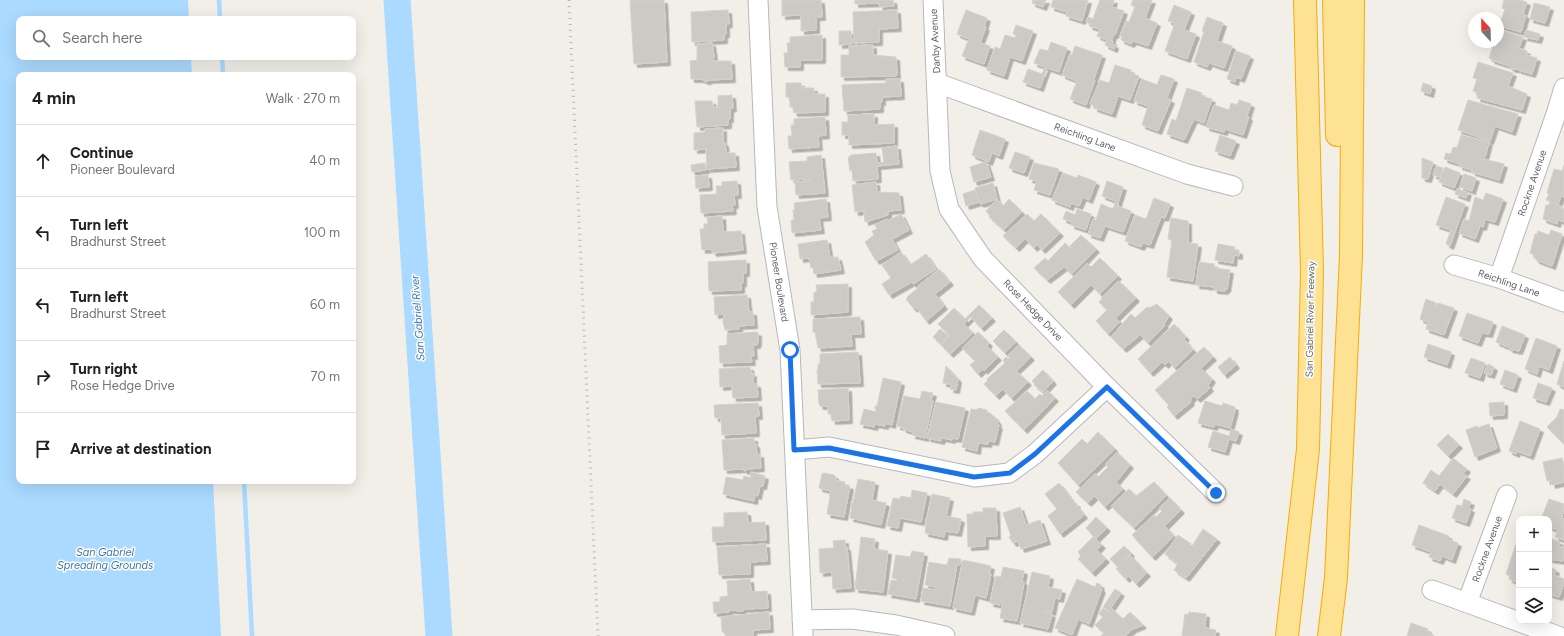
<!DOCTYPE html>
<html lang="en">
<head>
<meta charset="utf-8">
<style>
  body { margin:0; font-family:Figtree,sans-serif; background:#f2f2f2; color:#202124 }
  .controls { position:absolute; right:12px; bottom:12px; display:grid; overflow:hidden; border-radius:8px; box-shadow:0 4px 16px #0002 }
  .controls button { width:36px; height:36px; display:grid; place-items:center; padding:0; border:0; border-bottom:1px solid #e0e0e0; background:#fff; color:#202124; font:20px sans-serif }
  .compass { position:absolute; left:1468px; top:12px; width:36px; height:36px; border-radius:50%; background:#fff; box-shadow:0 4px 16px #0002; rotate:338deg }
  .stop { position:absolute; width:12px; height:12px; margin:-9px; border:3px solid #1a73e8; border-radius:50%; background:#fff }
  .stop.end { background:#1a73e8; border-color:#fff; box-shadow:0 1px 4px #0008 }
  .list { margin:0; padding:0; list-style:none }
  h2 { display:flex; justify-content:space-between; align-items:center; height:52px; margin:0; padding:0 16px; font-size:17px }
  h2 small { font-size:13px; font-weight:400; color:#757577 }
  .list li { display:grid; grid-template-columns:26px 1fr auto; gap:12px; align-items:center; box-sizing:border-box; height:72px; padding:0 16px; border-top:1px solid #e0e0e0 }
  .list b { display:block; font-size:15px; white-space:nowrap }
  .list p { margin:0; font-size:13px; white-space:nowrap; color:#757577 }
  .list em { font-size:13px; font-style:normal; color:#757577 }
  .icon { flex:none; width:22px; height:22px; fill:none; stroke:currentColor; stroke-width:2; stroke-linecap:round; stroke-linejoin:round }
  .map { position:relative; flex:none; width:1564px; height:636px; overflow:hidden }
  .search { position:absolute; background:#fff; box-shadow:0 4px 16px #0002; left:16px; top:16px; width:340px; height:44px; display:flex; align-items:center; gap:10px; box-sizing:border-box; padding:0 14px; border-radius:8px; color:#757577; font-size:15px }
  .panel { position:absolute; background:#fff; box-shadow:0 4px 16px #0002; left:16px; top:72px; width:340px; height:412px; border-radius:8px }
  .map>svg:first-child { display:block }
  .water { fill:#aadaff }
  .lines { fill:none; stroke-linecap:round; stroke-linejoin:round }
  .stream { stroke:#aadaff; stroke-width:4.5 }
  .river { stroke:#aadaff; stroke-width:27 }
  .building { fill:#cccac5; stroke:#d6d1c6; filter:url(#shadow) }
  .minor-casing { stroke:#b5b8bc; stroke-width:21 }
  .highway-casing { stroke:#f9ab00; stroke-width:24 }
  .minor { stroke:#fff; stroke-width:19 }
  .highway { stroke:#fde293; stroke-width:22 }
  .rail { stroke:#b6b7b8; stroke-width:3; stroke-dasharray:1 5; stroke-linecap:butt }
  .route { stroke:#1a73e8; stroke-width:5 }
  .labels { text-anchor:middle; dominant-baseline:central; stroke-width:3; stroke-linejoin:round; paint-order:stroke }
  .street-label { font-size:10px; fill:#5f6368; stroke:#fff }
  .water-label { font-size:11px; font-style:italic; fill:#4174aa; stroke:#fff }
</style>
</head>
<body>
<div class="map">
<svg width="1564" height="636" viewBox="0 0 1564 636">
  <defs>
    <filter id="shadow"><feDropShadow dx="3.5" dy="3.5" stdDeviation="0" flood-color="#0004"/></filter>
  </defs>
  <rect width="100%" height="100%" fill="#f1efe8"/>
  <path class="water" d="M0,0h188l1,19h-170v38h172l1,18h-173v406h194l8,155h-221z"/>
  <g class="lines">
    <path class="stream" d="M219,0l1,19
      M222,57l1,18
      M244,481l8,155"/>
    <path class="river" d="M397,0l42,636"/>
  </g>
  <path class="building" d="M630,0h34l3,62 -33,2z
    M782,0h39l1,17h-6v13l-15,1v-16l-19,1z
    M855,0h38l1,6 -14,1 -1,-4 -24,1z
    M1033,0h13l-3,7 -11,-4z
    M1053,0h35l-6,21 -16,-5 1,-4 -16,-5z
    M1100,0h14l-2,7 12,4 -9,24 -1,-1 -3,7h2l-1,3 3,1 -1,4 -9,-4 2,-5 -10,-4 3,-7 -11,-3 1,-2 -4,-2 2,-5 5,2z
    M1133,0h19l-7,18 12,5 -9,23 -15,-5 -2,3 -10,-4 1,-3 -2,-1 6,-15 3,1 6,-15 -4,-2z
    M1504,0h16l7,2 -4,12 3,1 -5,17 -22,-6 6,-17 -3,-1z
    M1534,3l16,4 -5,16 -15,-4z
    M1174,5l17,7 -7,18 12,4 -9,25 -22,-8 10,-28 -7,-2z
    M728,10l1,14h-3v10h-2v6l-32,2 -1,-30z
    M897,10l1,18 -19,1v13l-25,1 -1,-31z
    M966,10l21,8 -3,9h2l-6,16 10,3 -6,18 -22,-8 7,-17 -12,-5z
    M1207,17l16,6 -6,18 15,5 -8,22 -15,-5 -2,4 -13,-5 10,-30 -2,-1z
    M1016,25l17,6 -11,30 -12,-4 -6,19 -17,-6 8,-23 5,2 5,-14 10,3 1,-3 -3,-1z
    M1501,30l22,7 -4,11 8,3 -1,4 11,3 -5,16 -14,-4v-1h-6l-5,-4 -16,-5 1,-1 -3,-1 4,-12 3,1 2,-5z
    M1526,30l14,4 -2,6 -14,-3z
    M839,31h12l1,13 -13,1z
    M822,35v25h-22v7h-15l-1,-14h4l-1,-10h3v-6z
    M1051,42l16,6 -8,24 -12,-4 -7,20 -17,-6 5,-13 14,5 3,-7 -11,-4 6,-14 8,2z
    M712,43l2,13 -1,5h18l1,18 -24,1v1h-4v-1l-4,-1h-9l-1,-18 7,-1v-16z
    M873,45v10l23,2 1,18 -1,1 -55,1v-22h8v-9z
    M1075,46l27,9 -8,24 1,1 -9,25 -16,-6 7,-18 -15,-6 8,-21 2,1z
    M1236,51l14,5 -9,23 -5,-2 -1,5 -8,-3z
    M1478,62l35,11 -5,13 19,8 -5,16 -45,-12 1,-5 -5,-2 4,-12 -4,-1z
    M1115,65l16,5 -1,3 9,3 -9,24 -12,-4 -6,18 -18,-6 1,-2 -5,-2 10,-24 9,3z
    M1161,75l13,4 -7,19 4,2 -13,31 -16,-6 6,-19 -14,-5 8,-22 15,6z
    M886,79h14l1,17 -19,1v5h-2v7l-36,2 -2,-26 44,-2z
    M786,83h15v5h13v6h11v18l-31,1 -1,-6h-3v-10h-4z
    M1423,83l9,3 -2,8 -9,-3z
    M1187,88l15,5 -1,3 11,3 -8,24 -10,-4 -10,21 -17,-6 5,-15 4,2z
    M732,95l1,13 -3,1v10h-2v6l-31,2 -2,-26h17l1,6 5,1v-12z
    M1239,100l12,4 -4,12 2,1 -6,18 -18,-6 -1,3 -18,-5 8,-22 15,5 2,-7 6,2z
    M1468,100l50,14 -6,18 -17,-6 -5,15 -32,-11z
    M874,114v11l20,-1v19l-45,2v-10h-7v-13h6v-7z
    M825,117l1,18 -8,1 1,11 -30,2 -1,-13h4l-1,-11h3v-6z
    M723,128v15h2l1,10h9l1,14 -29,2 -1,-20 -12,1v-17l11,-1v-3z
    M980,130l25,9 -6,17 -7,-3 -3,9 -17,-7z
    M1220,135l16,6 -6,15 -15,-5z
    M1461,135l28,7 -4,15 -4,-1 -1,2 24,6 -5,16 -27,-8v-2l-13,-4 1,-2 -16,-5 2,-6 5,1 2,-7 4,1z
    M897,146l2,18 -22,2 1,13 -25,2 -1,-11 -2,1 -2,-13 3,-3 25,-2 1,10 7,-1 -2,-14z
    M1015,152l15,5 -6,16 -15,-5z
    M821,155l4,38 -29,2 -1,-13 14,-1v-2l-18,1 -2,-18 18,-1v-4z
    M1422,158l11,4 -5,17 -6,-1z
    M986,162l5,15 -17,5 -4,-15z
    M705,163l1,7 -14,2 -1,-7z
    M1034,163l25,6 -9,26 -16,-5 3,-9 -8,-2z
    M1564,165v32l-3,-1 -3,8 -12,-4 3,-6 -2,-1 7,-24 8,2z
    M1436,166l7,2 -3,9 -7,-2z
    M1445,167l15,6 -6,15 -15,-6z
    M1063,173l14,5 1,-3 18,7 -7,18 -6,-3 -4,9 -8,-3 -1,4 -18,-7z
    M1464,174l12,4 -4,13 -12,-4z
    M708,175l1,12 -13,1 -1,-12z
    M737,181l1,14h-4l1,10h-3l1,6 -32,2 -1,-18 17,-1 -1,-8h6v-4z
    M1107,181l16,6 -6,19 14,5 -8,21 -18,-6 -5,12 -12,-4 5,-15 3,1 5,-16 12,5 3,-8 -14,-5z
    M876,182l1,10 22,1 2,17 -13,1v4l-23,7 -1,-11 -9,1 -3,-27z
    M993,183l4,16 -17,5 -5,-16z
    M1457,189l11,3 -2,6 -11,-4z
    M975,190l4,12 -13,4 -3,-12z
    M1486,193l17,6 -8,23 -10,-3 -2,8 -3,-1 -5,13 -16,-6 5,-14 5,2 6,-24 8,3z
    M1446,197l19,7 -15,42 -4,-2 5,-14 -15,-5z
    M1154,198l16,6 -5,14 -4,-1 -11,28 -7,-2 -2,4 -16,-6 10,-26 11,4z
    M826,199l2,18 -9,1 2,12 -29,3 -1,-13h3l-1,-10h2l-1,-7z
    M997,199l6,7 6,-7 13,13 -18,18 -15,-13 1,-1 -4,-5z
    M1550,202l11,4 -1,2 4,1v13l-6,-2 -1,4 -14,-5 3,-14h3z
    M1077,209l14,5 -5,16 -15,-5 1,-3 -9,-3 3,-8 9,4z
    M901,214l8,16 -17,9 6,11 -22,11 -11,-19 9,-7 -2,-4 5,-2 -2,-4 12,-6 1,2z
    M1027,214l7,7 7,-7 19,19 -18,17 -5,-5 -3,3 -9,-9 -9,9 -13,-12z
    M722,216l1,16 18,-1 2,19 -30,3 -2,-4 -9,1 -2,-21h4v-5h4l-1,-7z
    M1171,218l17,3v22l10,1 -5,37 -26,-4 5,-37 -4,-1z
    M1551,230l11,4 -10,32 -16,-6v-1l-2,-1 1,-3 -5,-2 5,-19h2l1,-3 11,4z
    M1081,235l15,14 -24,25 -8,-7 -17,13 -13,-12 11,-10 3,3 17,-18 6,6 1,-1 -2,-2z
    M827,240l3,18 8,-1 3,13 -27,4 -1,-7 -2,1 -2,-10 -9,1 -2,-15z
    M1218,244l17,3 -1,3 5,1v5l-5,-1 -1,8 -18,-3z
    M901,252l9,13 16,-11 10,15 -23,15 -1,-2 -23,13 -7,-11 9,-6 -9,-13z
    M1100,258l18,18 -18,18 -9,-9 -20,20 -13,-13 29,-29 4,4z
    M746,260v13h-3v10l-2,1v6l-32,1 -1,-29z
    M1199,262l15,2v4l16,2 -3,19h-2v2l-11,-1v-3l-18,-2z
    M939,269l11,13 -15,12 9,12 -18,15 -10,-14 -2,2 -8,-10 2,-1 -1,-1 12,-10 -1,-1z
    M1119,281l17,17 -20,20 4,4 -12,12 -12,-13 11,-11 -8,-8 3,-3 -1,-1z
    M848,284v28l-37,3v-13h3v-10h3l-1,-7z
    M747,295l2,17h4l1,13 -15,1v3l-14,1 -2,-8 1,-8 -9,1 -1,-18z
    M1426,299l10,4 -1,4h1l2,-4 16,5 -10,27 -18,-6 2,-7 -8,-3z
    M1157,304l12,12 -5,8 1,1 -17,18 -8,-8 -17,14 -12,-12 20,-23 4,4 12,-11 2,1z
    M979,305l13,13 -11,10 -10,-11 -7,7 9,9 -23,21 -9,-9 9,-9 -12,-12 16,-16 11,11z
    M1467,313l26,9 -4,12 -7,-1 -4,10 -19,-7z
    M860,317l1,17h-10l1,12 -34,2 -3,-16h-2v-13z
    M1174,324l12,13 -2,2 9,11 -19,18 -5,-7 -4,4 -3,-3 -12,11 -12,-14z
    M1502,326l23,9 -6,16 -10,-2 1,-1 -14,-6z
    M940,329l8,7 -7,8 -8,-7z
    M1004,330l12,12 -11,11 -12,-12z
    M756,332l2,1v10h-1v2h-4l1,11h-3l1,6 -32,1 -1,-17 8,-1v-11z
    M978,332l11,11 -2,3 11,11 -14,14 -1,-2 -5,5 -8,-9 5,-4 -13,-13z
    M1536,338l21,8 -8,24 -10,-4 -2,8 -12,-5z
    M1428,344l23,8 -4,13 -23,-8z
    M1019,345l12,12 -15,14 12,11 -17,16 -8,-9 -7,7 -12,-12 4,-4 -1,-1 18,-16 -2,-3 3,-3 2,2 2,-2 -2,-2z
    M1204,347l9,10 -12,11 11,11 -4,6 2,3 -13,11 -3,-3 -4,4 1,2 -17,14 -7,-9 5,-4 -2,-1 -2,2 -13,-14z
    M858,352l2,31 -42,1 -1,-14h1v-6h2v-10z
    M1230,357l6,8 -12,10 -6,-8z
    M1471,358l14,5 -5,15 -15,-5z
    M1564,361v26l-7,-3z
    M1488,364l6,3 -3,8 -7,-2z
    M946,366l12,13 -2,11 -6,-1 1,-5 -8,-1z
    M750,367l1,7 2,-1v11h4l1,13 -25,1 -1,-12 -12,1 -1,-18z
    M1043,370l10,11 -10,11 -9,-7 1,-1 -3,-3z
    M1505,370l13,5 -5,14 -13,-5z
    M883,378l18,4 -9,43 -7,-2v3l-10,-2 -1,3 -14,-3 4,-15 12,3v-3h-1v-3h2z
    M1538,383l14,5 -6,14 -13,-4z
    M848,388l1,32 -17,1 -1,-7h-3v-8h-8l-1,-2 -1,-14z
    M1047,390l8,8 -31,32 -19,-19 22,-20 8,8 5,-5 2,2z
    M922,391l11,2 -2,7 2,1 -8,37 -13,-3 1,-3 -10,-3v-2l-6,-1 7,-30 16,3z
    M1205,401l17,5 1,-3 12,4 -1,3h1l-5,18 -15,-4 -1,3 -16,-4z
    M936,402l29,6 -7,31 -6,-1v2l-10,-2 -1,3 -14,-3z
    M1504,402v13l-14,1 -1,-13z
    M758,403l1,13h-4l1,17 -34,2 -1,-17h-6l-1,-13z
    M978,408l9,2v2l7,4 4,6 -1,3h2l-4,17 -6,-1 -1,3 -10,-1 -1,8 -15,-4 9,-38 7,1z
    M1560,409l4,1v34l-17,-17 10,-10z
    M1520,421l20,8 -10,27 -13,-5 -1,3 -7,-3z
    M1489,424l8,24 -22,9 -9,-27 11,-4v2z
    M1231,429l8,3 -3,9 -7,-2 -4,13 -17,-5 5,-16 16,5z
    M1098,432l17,17 -37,36 -20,-22 24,-24 5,5z
    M1448,434l11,11 -11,11 -11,-11z
    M754,438v6h2l1,11 3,-1 1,14 -14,1v1l-3,1v-2l-20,1 -2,-30z
    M1117,452l13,13 -14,17 7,7 -18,18 -10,-11 -7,7 -12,-11 19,-19 3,4 10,-10 -3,-3z
    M1453,458l14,11 -4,5 4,2 -14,18 -13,-10 -5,7 -12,-8 8,-13 8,6z
    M1562,458l2,7v17l-12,3 -1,-5 -4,1 -4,-19z
    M751,472l14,4 -2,10h-3l-2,10 -3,-1 -1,6 -31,-7 3,-17 17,3 1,-4 6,2z
    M824,473l10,2 2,2 -1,3 10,2 -1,3 6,1 -6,31 -17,-3 3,-17 -1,-3 1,1 1,-4 -12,-3 3,-14z
    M858,479l17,3 -3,18 14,3 -5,22 -31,-7 2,-13h-1v-3l2,1z
    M1154,482l12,13 -32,33 -23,-22 18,-17 7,7z
    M1059,483l16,21 1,-1 1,1 -1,1 8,10 -24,19 -12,-18 9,-7 -12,-15z
    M912,490l15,3 -6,29 -21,-4 -2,10 -11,-2 6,-28 7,1 1,-3 10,2z
    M932,494l18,4 -4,18 15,3 -3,14 -13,-2 -1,6 -19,-4 1,-7v-8l1,1z
    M1170,498l11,12 -16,16 9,10 -22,21 -20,-22 22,-20 2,2 6,-6 -3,-3z
    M1464,499l7,3 -3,6 3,1 -5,14 -14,-5 5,-13 5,1z
    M1549,499l15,5 -2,14 2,1v21l-9,-3 3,-7 -9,-3v-8h-8z
    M1020,507l6,18 14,-5 7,21 -26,8 -3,-8 -5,2 -4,-6 2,-1 -8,-23z
    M983,508h13l1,28h-12v10l-17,1 -1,-33h6v-2h10z
    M747,512l1,11 17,-1 1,18 -53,2 -1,-15h12v-14z
    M1096,517l11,11 -11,11 -10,-11z
    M1419,525l30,11 -2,3 11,4 -6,17 -10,-4 -2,5 -11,-4 2,-5 -19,-7z
    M1203,529l14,10 -31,39 -12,-8 4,-6 -13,-10 13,-19 13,9 -3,4 2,1z
    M1519,535v48l-10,-4 1,-3 -4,-2z
    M861,537l14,2 -1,10 14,2 -5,41 -28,-3z
    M1093,537l9,8 -5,5 9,9 -14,14 -14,-14 3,-3 -3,-4z
    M1550,538l10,4 -1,4 5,2 -1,13 -14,-2z
    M845,540v7h2l4,41 -18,1 -1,-17 -12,1 -1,-24 15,-1 -1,-7z
    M766,544l1,17 -17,1v12l-31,1 -2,-28z
    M1124,546l7,7 -13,14 -8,-8z
    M912,551l12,2 -8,46 -28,-5 3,-14 11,2 1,-2 -11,-2 4,-23 14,2z
    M1130,555l17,18 -11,11 -7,-8 -3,3 -10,-10z
    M949,558l12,1 -1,6 -3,-1 -7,42 -29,-5 2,-13 13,2v-3l-11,-2 4,-23 18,3z
    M963,560l28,6 -2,8h2l-5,24 -11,-3 -4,17 -18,-4z
    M1003,567l21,4 -2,10 2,1 -7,39 -17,-3 3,-17h-2l-1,4 -10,-2 6,-27 5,1z
    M1549,567l7,3 -2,5 10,4v4l-5,14 -10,-3z
    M1032,572l18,4 -2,11 14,3 -2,9 -5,-1 -3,14 -9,-2v2l9,2 -4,15 -28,-6z
    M750,579l1,13 16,-1 1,17 -26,1 1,2 -15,-1 1,2 -15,1 -1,-11h7v-5l8,-1 -1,-15z
    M1077,579l18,8 2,-4 4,2 -1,3 2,1 -13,35 -11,-5 -6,16 -17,-7z
    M1115,589l6,4 -10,15 12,11 7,-7 13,13 -10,4 -8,7h-24l3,-3 -9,-8 8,-8 -4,-3 4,-6 5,4 1,-1 -6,-4z
    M769,612l1,17 -17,1v6h-28v-2l-3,-3 -1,-14z
    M1189,612l17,2 -1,14 11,2 -1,6h-33l3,-22 3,1z
    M1411,623l17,6 -1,2 3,1 -1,2 4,2h-26z"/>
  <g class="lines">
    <g class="minor-casing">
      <path id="minor" d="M758,0l9,207 23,143 13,286
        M933,0l7,171 9,38 34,50 124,128 109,106
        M937,83l250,91 46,12
        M1454,265l45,13 65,24
        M1499,278l57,-164 8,-26
        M795,450l34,-3 146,30 34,-4 26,-19 72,-67
        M1432,590l126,46
        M1467,603l40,-108
        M802,620l50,-1 44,6 49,11"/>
    </g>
    <g class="highway-casing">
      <path id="highway" d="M1334,0l3,135
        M1287,636l21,-187 4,-178 -7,-271
        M1329,636l7,-58 15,-323 2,-255"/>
    </g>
    <use href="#minor" class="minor"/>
    <use href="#highway" class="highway"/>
    <path class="rail" d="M569,0l29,636"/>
  </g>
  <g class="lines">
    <path class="route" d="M790,350l4,100 35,-2 145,29 36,-4 25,-19 72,-67 109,106"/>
  </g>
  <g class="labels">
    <g class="street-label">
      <text transform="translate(935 41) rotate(-93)">Danby Avenue</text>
      <text transform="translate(1085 137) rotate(20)">Reichling Lane</text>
      <text transform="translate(1532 183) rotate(-71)">Rockne Avenue</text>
      <text transform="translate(779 282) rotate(81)">Pioneer Boulevard</text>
      <text transform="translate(1509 283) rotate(19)">Reichling Lane</text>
      <text transform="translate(1033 310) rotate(46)">Rose Hedge Drive</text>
      <text transform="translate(1310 319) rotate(-89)">San Gabriel River Freeway</text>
      <text transform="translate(1487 549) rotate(-70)">Rockne Avenue</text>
    </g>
    <g class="water-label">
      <text transform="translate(418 318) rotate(-94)">San Gabriel River</text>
      <text x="105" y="552">San Gabriel<tspan x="105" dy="13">Spreading Grounds</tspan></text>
    </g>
  </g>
</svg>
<div class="controls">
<button>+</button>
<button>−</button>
<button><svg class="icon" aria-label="layers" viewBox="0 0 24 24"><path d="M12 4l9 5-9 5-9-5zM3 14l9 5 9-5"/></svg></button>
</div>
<svg class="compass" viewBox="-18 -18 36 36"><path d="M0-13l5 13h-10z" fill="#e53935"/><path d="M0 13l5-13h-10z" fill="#757577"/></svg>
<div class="stop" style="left:790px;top:350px"></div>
<div class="stop end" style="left:1216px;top:493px"></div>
<div class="search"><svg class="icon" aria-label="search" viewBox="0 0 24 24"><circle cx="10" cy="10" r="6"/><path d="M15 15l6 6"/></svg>Search here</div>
<section class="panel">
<h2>4 min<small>Walk · 270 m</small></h2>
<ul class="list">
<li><svg class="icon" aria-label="ahead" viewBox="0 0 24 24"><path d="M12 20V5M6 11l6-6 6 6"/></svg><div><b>Continue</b><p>Pioneer Boulevard</p></div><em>40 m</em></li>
<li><svg class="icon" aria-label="left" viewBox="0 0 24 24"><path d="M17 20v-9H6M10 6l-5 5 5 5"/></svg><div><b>Turn left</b><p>Bradhurst Street</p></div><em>100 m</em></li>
<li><svg class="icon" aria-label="left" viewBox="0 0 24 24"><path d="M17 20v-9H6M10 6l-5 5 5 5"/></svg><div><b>Turn left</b><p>Bradhurst Street</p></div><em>60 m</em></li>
<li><svg class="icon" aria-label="right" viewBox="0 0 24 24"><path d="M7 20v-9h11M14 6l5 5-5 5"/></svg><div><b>Turn right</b><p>Rose Hedge Drive</p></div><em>70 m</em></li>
<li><svg class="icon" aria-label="arrive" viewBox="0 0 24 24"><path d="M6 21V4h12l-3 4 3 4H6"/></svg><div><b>Arrive at destination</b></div></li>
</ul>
</section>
</div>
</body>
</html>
